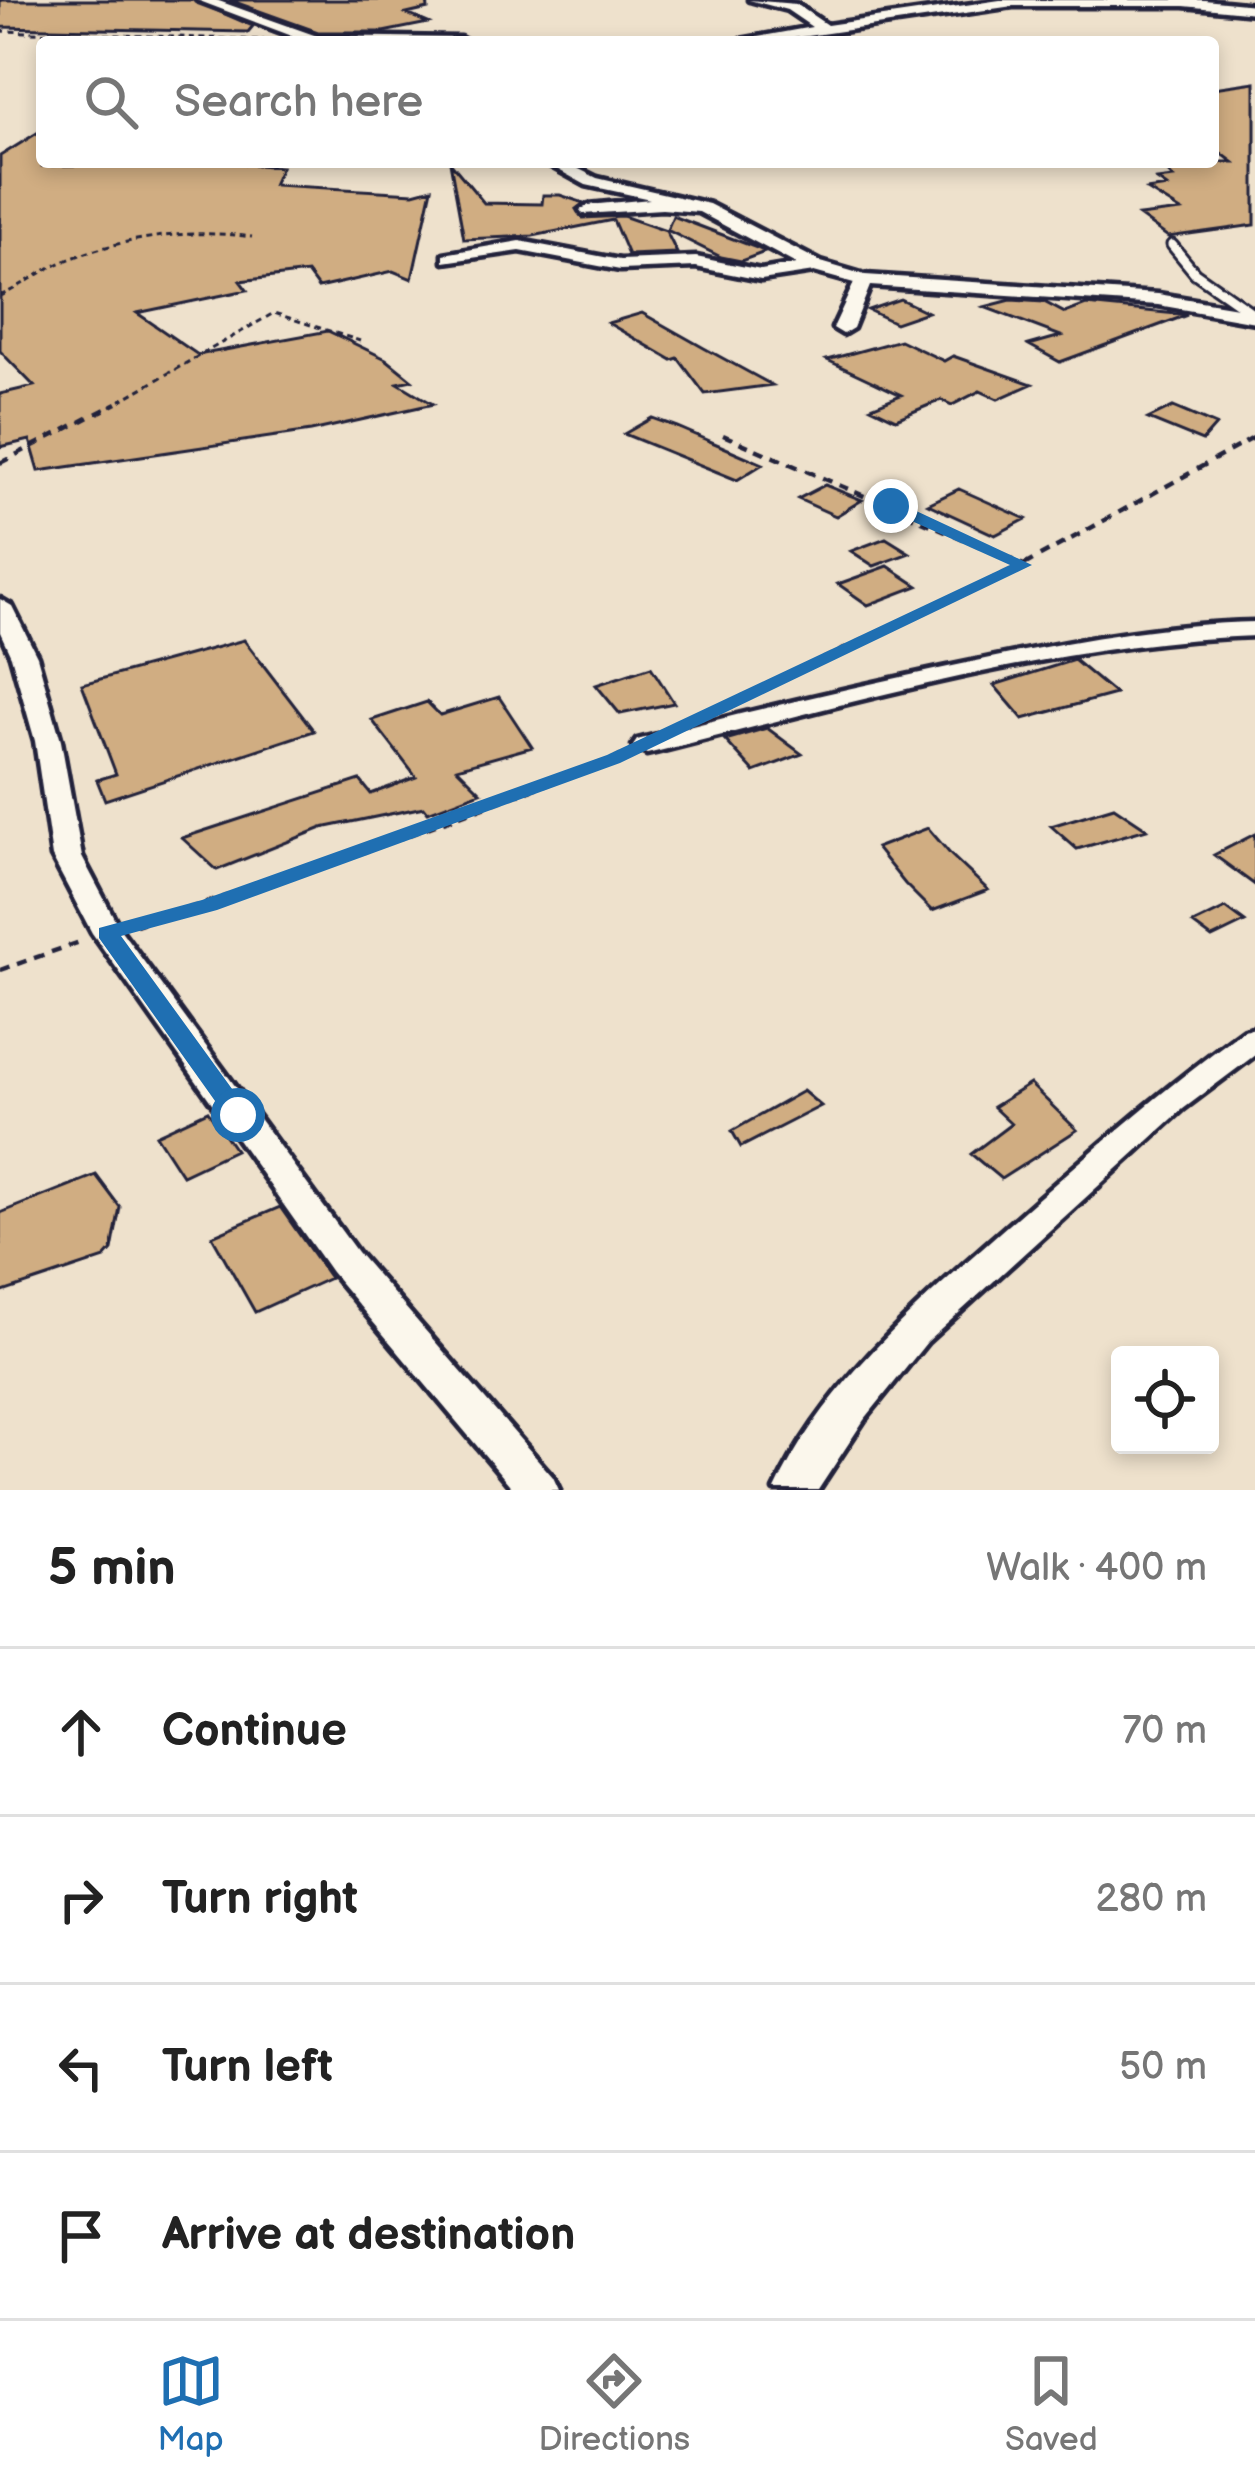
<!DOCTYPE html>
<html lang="en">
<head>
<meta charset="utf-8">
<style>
  body { margin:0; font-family:"Balsamiq Sans",sans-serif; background:#f2f2f2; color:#222 }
  .controls { position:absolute; right:36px; bottom:36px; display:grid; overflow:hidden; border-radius:12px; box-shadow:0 6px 18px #0003 }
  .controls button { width:108px; height:108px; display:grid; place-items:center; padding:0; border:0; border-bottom:3px solid #e0e0e0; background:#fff; color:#222; font:60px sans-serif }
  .stop { position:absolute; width:36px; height:36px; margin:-27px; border:9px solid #1f6fb2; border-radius:50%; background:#fff }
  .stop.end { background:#1f6fb2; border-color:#fff; box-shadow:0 3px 12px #0008 }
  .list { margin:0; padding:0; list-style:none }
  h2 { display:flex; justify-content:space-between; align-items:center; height:156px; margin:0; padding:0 48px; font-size:51px }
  h2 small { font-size:39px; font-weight:400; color:#767676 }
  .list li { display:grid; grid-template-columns:78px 1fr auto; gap:36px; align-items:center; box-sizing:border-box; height:168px; padding:0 48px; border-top:3px solid #e0e0e0 }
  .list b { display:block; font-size:45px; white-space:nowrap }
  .list em { font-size:39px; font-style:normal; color:#767676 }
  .icon { flex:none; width:66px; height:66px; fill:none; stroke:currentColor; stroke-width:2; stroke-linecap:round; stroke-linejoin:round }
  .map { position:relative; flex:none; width:1255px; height:1490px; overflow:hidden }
  .search { position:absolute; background:#fff; box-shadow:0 6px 18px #0003; left:36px; right:36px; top:36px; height:132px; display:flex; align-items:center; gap:30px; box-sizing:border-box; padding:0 42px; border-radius:12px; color:#767676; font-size:45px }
  .sheet { height:828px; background:#fff }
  nav { display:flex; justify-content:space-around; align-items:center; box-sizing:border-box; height:168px; border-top:3px solid #e0e0e0; background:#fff; font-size:33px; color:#767676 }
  nav a { display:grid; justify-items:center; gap:6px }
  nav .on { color:#1f6fb2 }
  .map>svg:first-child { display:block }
  .building { fill:#d0ad82; stroke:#22223b; stroke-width:3 }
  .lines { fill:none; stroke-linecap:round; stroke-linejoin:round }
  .service-casing { stroke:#22223b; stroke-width:15 }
  .minor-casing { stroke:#22223b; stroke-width:9 }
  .path-far1 { stroke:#22223b; stroke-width:3; stroke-dasharray:6 4.5; stroke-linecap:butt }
  .path { stroke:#22223b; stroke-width:4.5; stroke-dasharray:10 8; stroke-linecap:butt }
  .service { stroke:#fbf7ec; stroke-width:9 }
  .minor { fill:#fbf7ec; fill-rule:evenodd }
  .route { fill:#1f6fb2 }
</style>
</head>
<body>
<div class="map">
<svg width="1255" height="1490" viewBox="0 0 1255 1490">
  <rect width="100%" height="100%" fill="#eee1cc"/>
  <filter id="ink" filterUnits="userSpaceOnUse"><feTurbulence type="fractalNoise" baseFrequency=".00833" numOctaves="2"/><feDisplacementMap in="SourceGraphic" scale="24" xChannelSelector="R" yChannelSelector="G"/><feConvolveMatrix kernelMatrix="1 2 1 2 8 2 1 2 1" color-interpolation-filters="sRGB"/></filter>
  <g filter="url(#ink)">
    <path class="building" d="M0,0h193l60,26 -5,6 -248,-5z
      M229,0h198l1,9 -21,5 21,9 -45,9h-65z
      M1255,82v143l-87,12 -29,-21 42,-5 -34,-21 20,-3 -10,-7 16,-2 -14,-16h74l-20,-15v-59z
      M42,130v36l183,-4 56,5 -8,18 141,8 18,-5 -20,91 -19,-8 -75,17 -11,-15 -67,8 7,9 -110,23 61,42 130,-24 58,28 26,21 -14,3 35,21 -122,27 -272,40 -9,-31 -30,7v-53l34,-8 -34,-35v-195z
      M450,162l34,41 58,1 1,-9h17l24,8 -8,6 7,9 40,-2 43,15 11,22 -49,2 -15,-35 -80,16 -69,3z
      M673,216l84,32 8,4 -24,9 -20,-4 -54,-27z
      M900,299l27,13 -32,11 -27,-13z
      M1011,300l33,2 21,11 21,-8 101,10 -127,47 -31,-17 32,-9 -77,-29z
      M642,313l62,35 68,37 -67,9 -27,-36 -6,2 -64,-37z
      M900,340l44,21 9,-5 79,28 -34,15 -18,-8 -28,14 -11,-5 -45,19 -25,-12 30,-12 -74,-35z
      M1173,407l43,18 -14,16 -54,-22z
      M652,418l25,9 86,37 -26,16 -113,-46z
      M825,485l37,15 -26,16 -38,-17z
      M959,489l67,30 -31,16 -67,-31z
      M886,538l24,15 -36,13 -23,-15z
      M888,566l30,20 -50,19 -30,-21z
      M244,640l70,91 -209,69 -8,-20 19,-6 -34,-90z
      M1074,660l41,34 -92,25 -29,-34z
      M651,667l23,36 -54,11 -24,-29z
      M499,697l33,50 -75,21 24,24 -53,20 -4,-5 -102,21 -105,42 -35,-32 178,-58 11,14 45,-17 -44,-57 55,-18 13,13z
      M767,728l35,26 -48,18 -29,-32z
      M1114,807l33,22 -70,20 -26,-23z
      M928,828l23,27 37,35 -56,21 -27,-27 -29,-36z
      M1255,834v51l-41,-30z
      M1226,908l19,14 -33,16 -19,-14z
      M1030,1084l47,46 -76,49 -30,-25 40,-30 -18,-17z
      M803,1091l18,15 -80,41 -9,-16z
      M208,1111l27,39 -53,25 -26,-40z
      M96,1175l24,32 -8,43 -7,8 -105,35v-80z
      M280,1207l50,71 -75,34 -43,-76z"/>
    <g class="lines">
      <g class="service-casing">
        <path id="service" d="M1172,245l23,28 60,42"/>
      </g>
      <g class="minor-casing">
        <path id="minor" d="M197,0h19l101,36 143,2 7,4h-159z
          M749,0l47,4 31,21 173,-25h204l51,5v8l-71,-7h-171l-247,36h-36l82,-15 -25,-17z
          M544,162h21l32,16 112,26 112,58 44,13 293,19 97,16v12l-97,-17 -288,-19 -17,42 -10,6 -10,-6 21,-45 -40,-11 -53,8 -65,-13 -76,3 -100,-19 -76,11v-8l76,-13 100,19 76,-3 65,13 35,-6 -97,-52 -37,-3 -79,5 -3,-4 9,-5 61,-6 -64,-14z
          M0,599l12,7 25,50 24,85 21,116 38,72 237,323 196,225 6,13h-45l-183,-218 -239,-339 -40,-76 -17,-116 -24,-85 -11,-24z
          M1255,622v14c-200,6 -414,70 -608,118l-14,-8 4,-6c104,-27 207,-51 311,-73 102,-22 203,-43 307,-45z
          M1255,1027v28l-72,54 -256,233 -63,78 -46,70h-43c50,-109 154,-195 242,-273 74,-65 147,-129 227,-187z"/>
      </g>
      <path class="path-far1" d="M0,31l264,9
        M0,296c20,-9 38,-23 58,-32 58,-26 131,-36 194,-27
        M111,406l163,-93 86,28"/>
      <path class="path" d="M723,435l301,130 -282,132
        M0,463l117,-60
        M1024,565l231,-128
        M136,925l216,-69 272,-101
        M0,970l80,-28"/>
      <use href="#service" class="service"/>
      <use href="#minor" class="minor"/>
    </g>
  </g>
  <path class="route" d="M885,502h12l135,63 -412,198 -403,147 -96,26 130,179 -4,7h-17l-131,-184v-10l103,-28 405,-145 403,-190 -125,-56z"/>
</svg>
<div class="controls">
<button><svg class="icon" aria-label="locate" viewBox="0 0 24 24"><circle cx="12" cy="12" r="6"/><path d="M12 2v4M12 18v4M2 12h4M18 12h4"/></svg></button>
</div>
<div class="stop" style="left:238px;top:1115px"></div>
<div class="stop end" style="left:891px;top:506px"></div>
<div class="search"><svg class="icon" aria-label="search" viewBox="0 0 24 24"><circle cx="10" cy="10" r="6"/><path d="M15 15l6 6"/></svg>Search here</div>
</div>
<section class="sheet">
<h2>5 min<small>Walk · 400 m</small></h2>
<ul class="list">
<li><svg class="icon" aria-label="ahead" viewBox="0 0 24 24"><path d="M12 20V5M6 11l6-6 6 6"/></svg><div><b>Continue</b></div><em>70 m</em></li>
<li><svg class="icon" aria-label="right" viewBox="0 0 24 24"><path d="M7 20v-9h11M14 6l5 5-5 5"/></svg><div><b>Turn right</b></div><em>280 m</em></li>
<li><svg class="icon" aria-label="left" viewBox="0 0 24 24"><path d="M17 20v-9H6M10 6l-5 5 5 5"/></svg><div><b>Turn left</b></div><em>50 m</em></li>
<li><svg class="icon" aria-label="arrive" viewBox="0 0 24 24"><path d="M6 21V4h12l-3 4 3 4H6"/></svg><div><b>Arrive at destination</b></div></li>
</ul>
</section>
<nav>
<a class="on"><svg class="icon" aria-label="map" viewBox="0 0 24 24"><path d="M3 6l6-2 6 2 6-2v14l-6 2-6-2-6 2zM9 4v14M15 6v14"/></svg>Map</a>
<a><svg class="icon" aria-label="directions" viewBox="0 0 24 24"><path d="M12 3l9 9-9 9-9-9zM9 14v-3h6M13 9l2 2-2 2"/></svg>Directions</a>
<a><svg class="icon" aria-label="saved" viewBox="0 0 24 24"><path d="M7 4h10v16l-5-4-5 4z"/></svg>Saved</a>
</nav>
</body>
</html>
